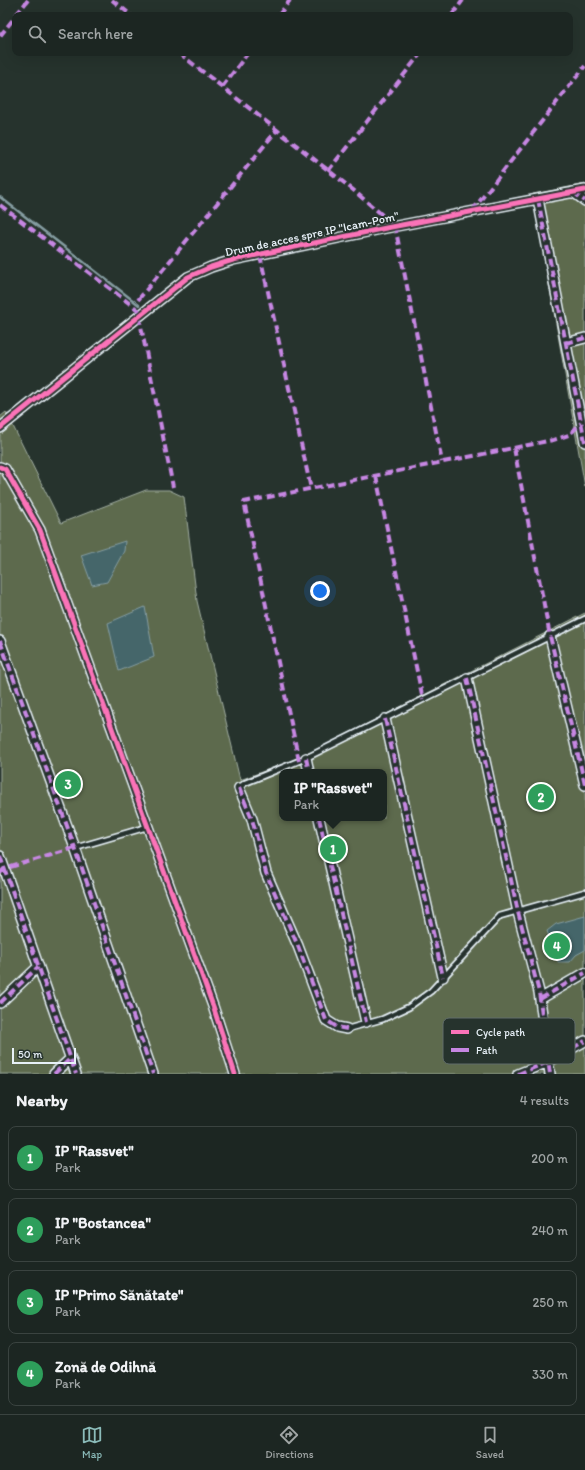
<!DOCTYPE html>
<html lang="en">
<head>
<meta charset="utf-8">
<style>
  body { margin:0; font-family:Itim,sans-serif; background:#252e2a; color:#f1f3f6 }
  .scale { position:absolute; left:12px; bottom:10px; width:64px; box-sizing:border-box; padding-left:4px; border:2px solid #e8f1f8; border-top:0; font-size:11px; line-height:14px; white-space:nowrap; color:#e8f1f8; -webkit-text-stroke:3px #26332d; paint-order:stroke }
  .you { position:absolute; left:320px; top:591px; width:14px; height:14px; margin:-10px; border:3px solid #fff; border-radius:50%; background:#1a73e8; box-shadow:0 0 0 6px #1a73e833 }
  .badge { display:grid; place-items:center; width:26px; height:26px; border-radius:50%; background:#8bbbb9; color:#fff; font-size:13px; font-weight:700 }
  .pin { position:absolute; translate:-50% -50%; border:2px solid #fff; box-shadow:0 1px 4px #0006 }
  .popup { position:absolute; left:279px; top:769px; width:108px; height:52px; box-sizing:border-box; display:grid; place-content:center; border-radius:8px; background:#1c2622; filter:drop-shadow(0 1px 3px #0005); font-size:13px; white-space:nowrap; color:#a0a5a5 }
  .popup b { font-size:15px; color:#f1f3f6 }
  .popup::after { content:''; position:absolute; left:50%; top:100%; margin-left:-8px; border:8px solid transparent; border-top-color:#1c2622 }
  .list { margin:0; padding:0; list-style:none }
  h2 { display:flex; justify-content:space-between; align-items:center; height:52px; margin:0; padding:0 16px; font-size:17px }
  h2 small { font-size:13px; font-weight:400; color:#a0a5a5 }
  .list li { display:grid; grid-template-columns:26px 1fr auto; gap:12px; align-items:center; box-sizing:border-box; height:64px; margin:0 8px 8px; padding:0 8px; border:1px solid #3a4340; border-radius:8px }
  .list b { display:block; font-size:15px; white-space:nowrap }
  .list p { margin:0; font-size:13px; white-space:nowrap; color:#a0a5a5 }
  .list em { font-size:13px; font-style:normal; color:#a0a5a5 }
  .icon { flex:none; width:22px; height:22px; fill:none; stroke:currentColor; stroke-width:2; stroke-linecap:round; stroke-linejoin:round }
  .map { position:relative; flex:none; width:585px; height:1074px; overflow:hidden }
  .search { position:absolute; background:#1c2622; box-shadow:0 4px 16px #0002; left:12px; right:12px; top:12px; height:44px; display:flex; align-items:center; gap:10px; box-sizing:border-box; padding:0 14px; border-radius:8px; color:#a0a5a5; font-size:15px }
  .sheet { height:340px; background:#1c2622 }
  nav { display:flex; justify-content:space-around; align-items:center; box-sizing:border-box; height:56px; border-top:1px solid #3a4340; background:#1c2622; font-size:11px; color:#a0a5a5 }
  nav a { display:grid; justify-items:center; gap:2px }
  nav .on { color:#8bbbb9 }
  .map>svg:first-child { display:block }
  .green { fill:#5d6b4d; stroke:#a2aea2; fill-rule:evenodd }
  .water { fill:#44666b; stroke:#869ea3 }
  .lines { fill:none; stroke-linecap:round; stroke-linejoin:round }
  .stream { stroke:#869ea3; stroke-width:2.5 }
  .lane-casing { stroke:#e8f1f8; stroke-width:8 }
  .street-casing { stroke:#e8f1f8; stroke-width:12 }
  .lane { stroke:#26332d; stroke-width:4.5 }
  .street { stroke:#26332d; stroke-width:9 }
  .quiet { stroke:#c787e3; stroke-width:4; stroke-dasharray:8 4; stroke-linecap:butt }
  .cycleway-casing { stroke:#26332d; stroke-width:8 }
  .cycleway { stroke:#fb73b8; stroke-width:5 }
  .labels { text-anchor:middle; dominant-baseline:central; stroke-width:4; stroke-linejoin:round; paint-order:stroke }
  .street-label { font-size:12px; fill:#e8f1f8; stroke:#26332d }
  .key { fill:#26332d; stroke:#606c6a; stroke-width:1 }
  .key-label { font-size:11px; fill:#e8f1f8 }
</style>
</head>
<body>
<div class="map">
<svg width="585" height="1074" viewBox="0 0 585 1074">
  <rect width="100%" height="100%" fill="#26332d"/>
  <filter id="ink" filterUnits="userSpaceOnUse"><feTurbulence type="fractalNoise" baseFrequency=".025" numOctaves="2"/><feDisplacementMap in="SourceGraphic" scale="8" xChannelSelector="R" yChannelSelector="G"/><feConvolveMatrix kernelMatrix="1 2 1 2 8 2 1 2 1" color-interpolation-filters="sRGB"/></filter>
  <g filter="url(#ink)">
    <path class="green" d="M585,184v303l-52,-293z
      M6,412l55,111 85,-33h23l15,7 13,104 43,179 62,-23 283,-144v461h-585v-657zM282,772h102v46h-102z"/>
    <path class="water" d="M125,541l-1,10 -17,31 -15,3 -11,-30z
      M145,607l9,50 -35,14 -11,-48z
      M585,916v34l-9,5 -6,7h-12l-11,-31 9,-7z"/>
    <g class="lines">
      <path class="stream" d="M0,197l139,108"/>
      <g class="lane-casing">
        <path id="lane" d="M239,788l6,-5 61,-25 279,-139
          M75,848l72,-21
          M347,1029l36,-10 26,-12 22,-16 69,-75 85,-24"/>
      </g>
      <g class="street-casing">
        <path id="street" d="M573,192l12,9
          M538,199l47,243
          M566,343l19,-5
          M0,428l188,-151 23,-10 22,-7 153,-32 199,-38
          M0,467l5,2 35,61 173,476 22,68
          M550,636l35,149
          M0,641l75,207 78,226
          M467,678l51,234 21,80 11,82
          M385,719l58,258
          M306,758l3,14
          M239,788l13,31 14,54 32,73 28,74 11,7 10,2
          M319,818l47,204
          M0,856l76,218
          M540,999l45,-26
          M0,1003l38,-36
          M54,1074l16,-15
          M518,1074l30,-12 37,-21"/>
      </g>
      <use href="#lane" class="lane"/>
      <use href="#street" class="street"/>
      <path class="quiet" d="M112,0l19,15
        M16,15l12,-15
        M279,15l11,-15
        M452,15l11,-15
        M0,36l15,-19
        M179,53l173,136 43,37 47,236
        M222,87l26,-34
        M328,171l93,-118
        M573,192l12,9
        M538,199l47,243
        M0,205l142,108
        M472,211l113,-145
        M260,255l51,234
        M138,300l139,-170
        M139,316l34,171
        M566,343l19,-5
        M514,448l36,188 35,149
        M376,476l47,224
        M0,641l75,207 78,226
        M467,678l51,234 21,80 11,82
        M385,719l58,258
        M306,758l3,14
        M299,761l-55,-259 309,-62 16,-5 12,-12
        M239,788l13,31 14,54 32,73 28,74 11,7 10,2
        M319,818l47,204
        M0,856l76,218
        M0,873l4,-4 71,-21
        M540,999l45,-26
        M0,1003l38,-36
        M54,1074l16,-15
        M518,1074l30,-12 37,-21"/>
      <g class="cycleway-casing">
        <path id="cycleway" d="M0,428l188,-151 23,-10 22,-7 153,-32 199,-38
          M0,467l5,2 35,61 173,476 22,68"/>
      </g>
      <use href="#cycleway" class="cycleway"/>
    </g>
  </g>
  <g class="labels">
    <g class="street-label">
      <text transform="translate(312 234) rotate(-12)">Drum de acces spre IP "Icam-Pom"</text>
    </g>
  </g>
  <rect x="443" y="1018" width="132" height="46" rx="6" class="key"/>
  <rect x="451" y="1030" width="18" height="4" fill="#fb73b8"/>
  <rect x="451" y="1048" width="18" height="4" fill="#c787e3"/>
  <g class="key-label">
    <text x="476" y="1036">Cycle path</text>
    <text x="476" y="1054">Path</text>
  </g>
</svg>
<div class="scale">50 m</div>
<div class="you"></div>
<div class="pin badge" style="left:333px;top:849px;background:#2e9e5b">1</div>
<div class="popup"><b>IP &quot;Rassvet&quot;</b>Park</div>
<div class="pin badge" style="left:541px;top:797px;background:#2e9e5b">2</div>
<div class="pin badge" style="left:68px;top:784px;background:#2e9e5b">3</div>
<div class="pin badge" style="left:557px;top:946px;background:#2e9e5b">4</div>
<div class="search"><svg class="icon" aria-label="search" viewBox="0 0 24 24"><circle cx="10" cy="10" r="6"/><path d="M15 15l6 6"/></svg>Search here</div>
</div>
<section class="sheet">
<h2>Nearby<small>4 results</small></h2>
<ul class="list">
<li><span class="badge" style="background:#2e9e5b">1</span><div><b>IP &quot;Rassvet&quot;</b><p>Park</p></div><em>200 m</em></li>
<li><span class="badge" style="background:#2e9e5b">2</span><div><b>IP &quot;Bostancea&quot;</b><p>Park</p></div><em>240 m</em></li>
<li><span class="badge" style="background:#2e9e5b">3</span><div><b>IP &quot;Primo Sănătate&quot;</b><p>Park</p></div><em>250 m</em></li>
<li><span class="badge" style="background:#2e9e5b">4</span><div><b>Zonă de Odihnă</b><p>Park</p></div><em>330 m</em></li>
</ul>
</section>
<nav>
<a class="on"><svg class="icon" aria-label="map" viewBox="0 0 24 24"><path d="M3 6l6-2 6 2 6-2v14l-6 2-6-2-6 2zM9 4v14M15 6v14"/></svg>Map</a>
<a><svg class="icon" aria-label="directions" viewBox="0 0 24 24"><path d="M12 3l9 9-9 9-9-9zM9 14v-3h6M13 9l2 2-2 2"/></svg>Directions</a>
<a><svg class="icon" aria-label="saved" viewBox="0 0 24 24"><path d="M7 4h10v16l-5-4-5 4z"/></svg>Saved</a>
</nav>
</body>
</html>
